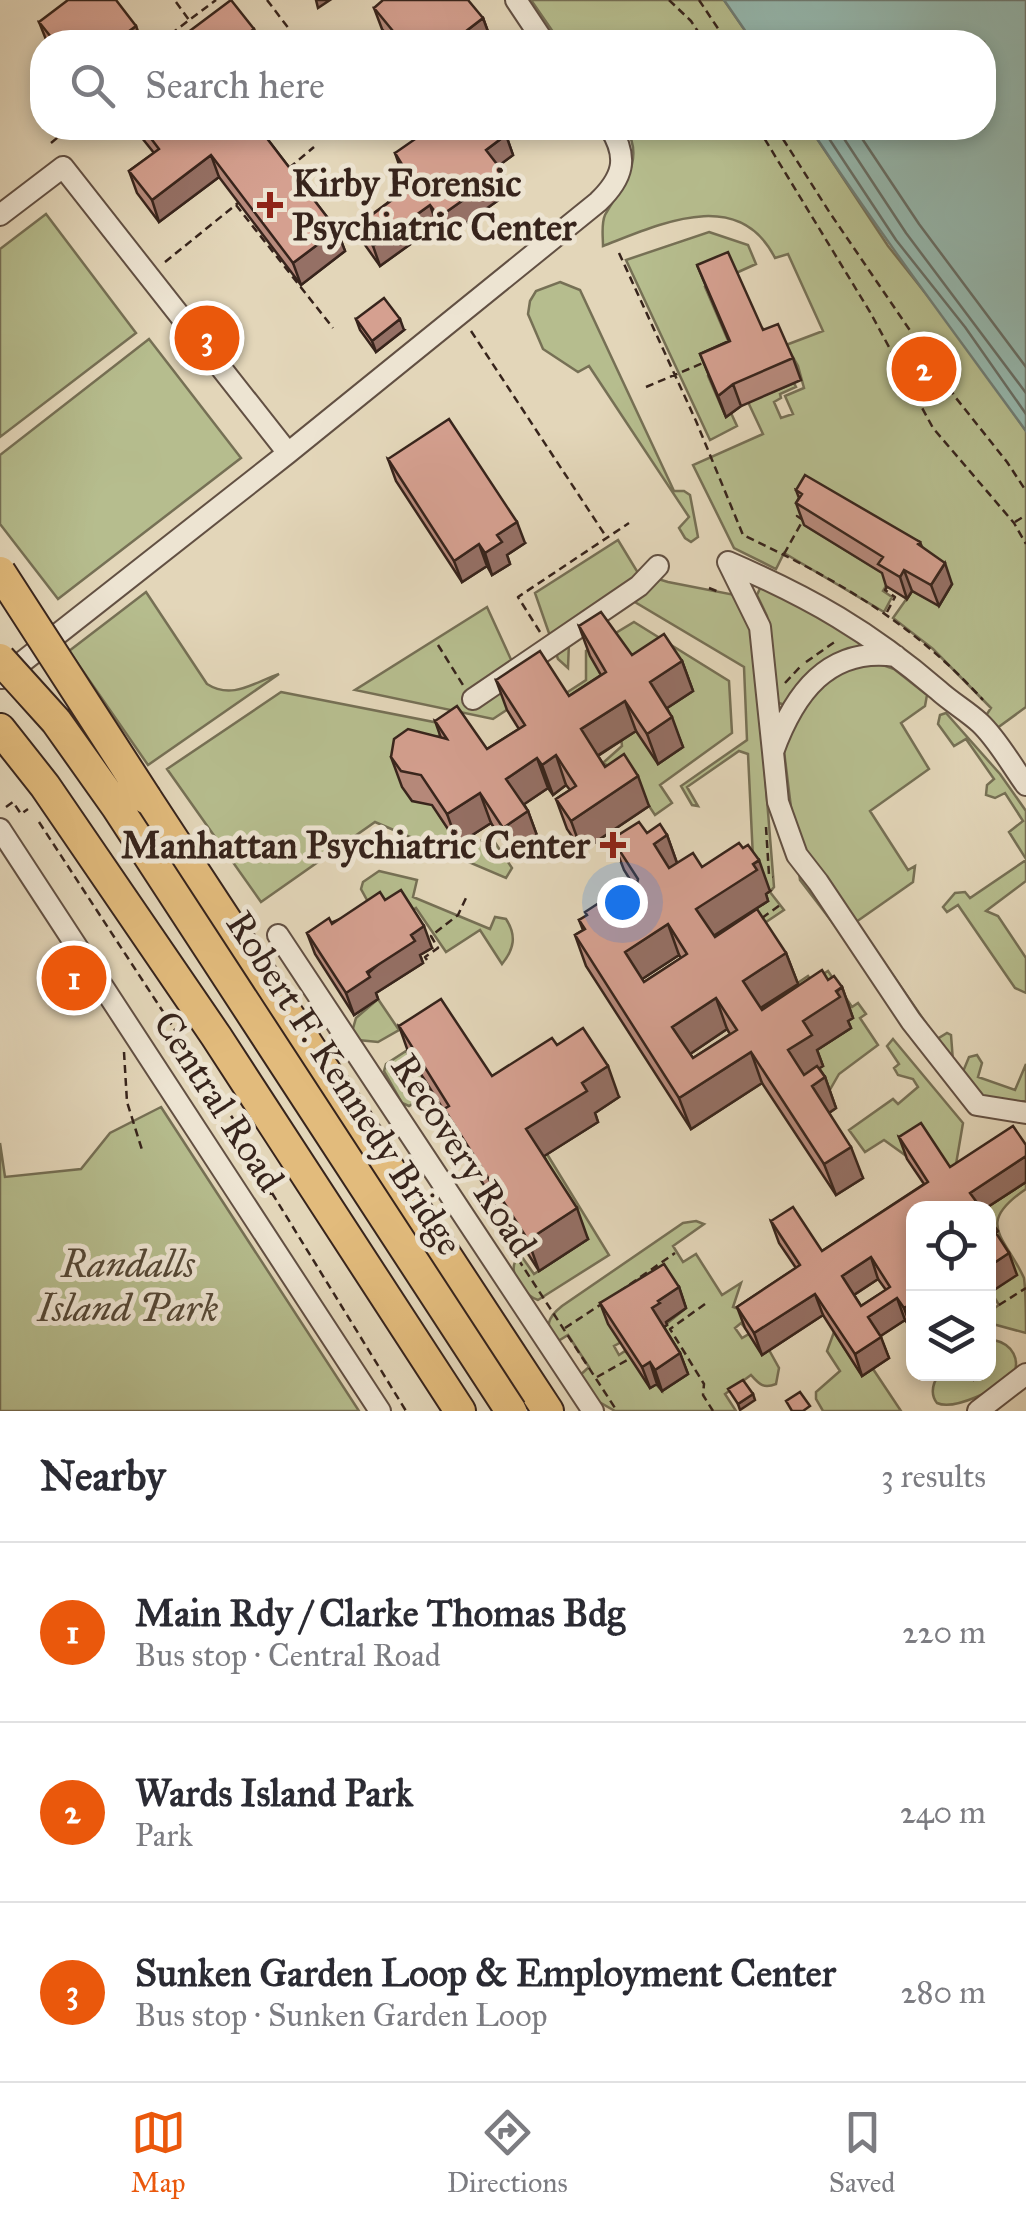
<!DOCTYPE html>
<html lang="en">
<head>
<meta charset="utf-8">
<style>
  body { margin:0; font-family:"IM FELL Great Primer",serif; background:#f2f2f3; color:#2b2b33 }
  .controls { position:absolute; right:30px; bottom:30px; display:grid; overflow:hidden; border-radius:20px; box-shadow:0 5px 15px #0003 }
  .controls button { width:90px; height:90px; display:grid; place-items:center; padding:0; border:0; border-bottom:2px solid #e1e1e2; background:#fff; color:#2b2b33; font:50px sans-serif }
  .you { position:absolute; left:622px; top:902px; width:35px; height:35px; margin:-25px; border:8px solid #fff; border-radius:50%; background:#1a73e8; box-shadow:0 0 0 15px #1a73e833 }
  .badge { display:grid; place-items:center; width:65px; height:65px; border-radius:50%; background:#ea580c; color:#fff; font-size:32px; font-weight:700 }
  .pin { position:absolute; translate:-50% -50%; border:5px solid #fff; box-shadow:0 2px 10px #0006 }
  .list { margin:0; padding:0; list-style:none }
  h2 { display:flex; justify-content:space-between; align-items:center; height:130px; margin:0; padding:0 40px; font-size:42px }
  h2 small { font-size:32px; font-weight:400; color:#7c7c81 }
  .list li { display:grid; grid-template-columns:65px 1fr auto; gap:30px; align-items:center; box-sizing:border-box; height:180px; padding:0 40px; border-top:2px solid #e1e1e2 }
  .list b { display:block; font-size:38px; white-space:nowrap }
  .list p { margin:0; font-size:32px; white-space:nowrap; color:#7c7c81 }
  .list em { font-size:32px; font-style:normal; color:#7c7c81 }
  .icon { flex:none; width:55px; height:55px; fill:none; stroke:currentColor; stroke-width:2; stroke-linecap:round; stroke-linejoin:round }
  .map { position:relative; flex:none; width:1026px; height:1411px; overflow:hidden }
  .search { position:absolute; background:#fff; box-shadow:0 5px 15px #0003; left:30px; right:30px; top:30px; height:110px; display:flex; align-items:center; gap:25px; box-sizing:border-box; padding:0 35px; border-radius:40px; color:#7c7c81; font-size:38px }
  .sheet { height:670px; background:#fff }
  nav { display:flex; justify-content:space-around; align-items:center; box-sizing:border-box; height:140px; border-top:2px solid #e1e1e2; background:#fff; font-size:28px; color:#7c7c81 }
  nav a { display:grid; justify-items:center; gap:5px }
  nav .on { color:#ea580c }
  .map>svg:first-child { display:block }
  .green { fill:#b6bd8e; stroke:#767055; stroke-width:2.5; fill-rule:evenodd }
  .water { fill:#95b9b0; stroke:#6f7d75; stroke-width:2.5 }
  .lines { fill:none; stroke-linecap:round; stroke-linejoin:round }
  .shore { stroke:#666e66; stroke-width:2.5 }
  .minor-casing { stroke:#625043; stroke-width:24 }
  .highway-casing { stroke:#37241c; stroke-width:34 }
  .path { stroke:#37241c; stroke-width:2.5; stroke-dasharray:8 5; stroke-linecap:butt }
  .minor { stroke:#ede4d2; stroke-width:20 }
  .highway { stroke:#e2bb7c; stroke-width:30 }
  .highway-bridge-casing { stroke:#37241c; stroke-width:34; stroke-linecap:butt }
  .highway-bridge { stroke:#e2bb7c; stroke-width:30 }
  .wall { fill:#b78a7c; stroke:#37241c; stroke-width:2.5; fill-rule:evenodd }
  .shaded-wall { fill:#957065; stroke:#37241c; stroke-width:2.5 }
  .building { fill:#d5a090; stroke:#37241c; stroke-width:2.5; fill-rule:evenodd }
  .poi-dot { fill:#8f2418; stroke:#ede4d2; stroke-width:4 }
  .labels { text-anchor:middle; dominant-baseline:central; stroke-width:10; stroke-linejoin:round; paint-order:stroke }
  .poi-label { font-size:38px; font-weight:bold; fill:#37241c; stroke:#ede4d2; text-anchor:start }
  .street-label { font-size:38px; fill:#37241c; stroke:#ede4d2 }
  .park-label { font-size:38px; font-style:italic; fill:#574a38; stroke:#ede4d2 }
</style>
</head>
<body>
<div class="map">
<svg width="1026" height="1411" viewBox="0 0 1026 1411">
  <rect width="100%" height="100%" fill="#e3d6b9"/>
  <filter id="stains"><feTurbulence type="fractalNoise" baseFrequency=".002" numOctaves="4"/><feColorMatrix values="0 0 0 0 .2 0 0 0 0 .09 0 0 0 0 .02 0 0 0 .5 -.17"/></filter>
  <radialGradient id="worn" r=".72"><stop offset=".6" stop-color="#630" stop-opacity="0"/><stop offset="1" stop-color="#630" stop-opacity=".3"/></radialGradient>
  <path class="green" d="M531,0h193l29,42h-193z
    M626,128h184l78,118 69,87 69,98v276l-37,27 -8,-11 10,-15 -58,-59 -40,-31 19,-27 17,9 -125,-75 87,53 -8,13 9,6 -8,15 -100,-59 -8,16 -42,-21 -41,-83 70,-31 -15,-32 46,-19 2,4 -16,7 1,4 -7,4 7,16 12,-4 -8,-18 19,-8 -6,-22 -12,-21 37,-14 -35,-77 -13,4c-36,-72 -115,-34 -172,-12 0,-10 -2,-22 2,-31 16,-29 41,-53 21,-87z
    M46,214l90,119 -136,104v-188z
    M709,232l39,13 8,19 -51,23 25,58 -22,31 17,39 6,-2 6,13 -27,14 -84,-180z
    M560,282l20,8 94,201h10l6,4 8,42 -7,5 -6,-4 -6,-10 10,-11 -100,-151 -11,6 -35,-23 -15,-35 2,-13 6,-10z
    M149,339l92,119 -183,141 -58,-75v-69z
    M618,540l20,33 30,9 67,13 19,42 20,250 -4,5 14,18 -24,16 -53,14 61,-39 -14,-22 -6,-125 -9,-3 -52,36 11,19 -6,-1 -11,-19 66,-46 -3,-73 -111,-66 -64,41 -1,26 -10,-9 -23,-66z
    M762,584l8,1 95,61 -12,2 -68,57 -9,-3 -9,-86 -10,-21z
    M146,592l61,92c25,16 46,-1 72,-10l-131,91 -79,-114z
    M487,607l27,59 3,37 -24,16 -138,-29z
    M634,622l95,59 3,52 -72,52 12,18 -17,12 -20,-30 -11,7 -20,-30 18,-16 -5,-44 -57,-5 26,-17v-29z
    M877,663l17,6 33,26 -2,11 -24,17 28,46 -59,42 38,59 7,-4 -2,16 -57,40 81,117 10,-6 4,2 2,26 -39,-32 -114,-149 -16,-129 15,-39 33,-36 16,-9z
    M281,692l173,34 -17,11 2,78 24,37 27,-17 22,33 -6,10 -131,-56 -114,80 -94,-133z
    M946,713l54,61 26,37v48l-17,-27 14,-11 -18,-28 -10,5 -9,-3 1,-10 7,-6 -28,-40 -12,7 -16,-22 2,-9z
    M1026,860v21l-40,30 12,5 28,42v35l-11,-5 -57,-83 -11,7 -4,-5 12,-14 10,-1 5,6z
    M379,871l38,9 -4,17 77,32 5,-12 11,2c11,17 8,30 -4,45l-22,-34 -34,22 -30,-44 -23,14 -15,-2 -17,-31 2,-7z
    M828,971l24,36 6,-4 8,11 -6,4 18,27 -39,29 -15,26 -10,-48 36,-24 -3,-6 5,-5 -79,24 -23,-35 15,-1 43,-29 9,13 3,-13z
    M378,999l21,31 -21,12 -20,-2 -6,-8 4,-14z
    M893,1039l70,84 -10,59 -24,-37 -24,10 -21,-15 -19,12 -16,-22 44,-31 5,5 20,-17 -5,-8 -15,-4 -4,-7 5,-4 -12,-18z
    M406,1051l26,41 -23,14 -7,-3 -18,-32 2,-7z
    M977,1055l5,8 -4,14 37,13 11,-26v36l-22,9 -18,-4 -24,-31 7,-17z
    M161,1107l198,304h-359v-268l5,34 76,-8 29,-36z
    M547,1154l62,101 -71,45c-12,-4 -29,-25 -23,-38l7,-5 12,17 54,-35 -50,-79z
    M1026,1182v7c-52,35 -21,47 -2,89 2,15 2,39 2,55l-37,-10v-11l10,-7 -8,-13 26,-17 -28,-44 -1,-23h-2z
    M696,1221l8,3 -31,22 10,16 13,-8 26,41 19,-12 -8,24 12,4v17l-4,-5 -6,5 7,10 7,-4 13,20 7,-4 10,18 -3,16c-13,5 -17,0 -25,-9l-26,19 11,17h-121l-21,-12 -16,-22 11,-10 -21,-32 -13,8c-10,-18 -8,-25 7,-37l121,-83zM686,1308l-27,22 3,61 -37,-40 -6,4 -5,-9z
    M834,1332l28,43 11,-6 28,42h-78l-7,-12v-7l24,-21 -13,-20z
    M994,1340c18,4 28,20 18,37 -16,12 -57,34 -75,26 -7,-9 -4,-20 2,-29h49l1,-33z"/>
  <path class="water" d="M724,0h302v431c-73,-100 -148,-200 -216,-303h174v-86h-231z"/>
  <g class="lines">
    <path class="shore" d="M822,128l74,112 69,87 61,87
      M837,128l69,105 120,160
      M855,128l64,96 107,143"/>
    <g class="minor-casing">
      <path id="minor" d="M516,0l28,42
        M0,215l63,-48 225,286
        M896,656c-68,-10 -102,38 -123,96l-13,-125 -32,-65c83,36 141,69 210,128 13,12 29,21 42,33 18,17 32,43 46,62
        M2,678l286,-225 310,-251c25,-24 31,-44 12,-74
        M473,699l166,-113 19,-20
        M773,752l5,50 19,53 21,27 93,139 66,84 49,8
        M0,829l380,582
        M278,935l315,476
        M978,1411l48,-37"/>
    </g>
    <g class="highway-casing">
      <path id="highway" d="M0,729l45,57 171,250 244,375
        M146,798l402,613"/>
    </g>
    <path class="path" d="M267,0l32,42
      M669,0l22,21 14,21
      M699,0l28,42
      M176,2l13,18
      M160,42l56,-42
      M758,128l112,184 63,116 81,95 12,21
      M776,128l54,85 126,185 51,64 19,29
      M51,143l18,-15
      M289,168l25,-21
      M236,205l97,123
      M619,253l77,168 47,114c93,44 170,88 240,165
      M165,262l73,-59
      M471,331l136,207
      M646,387l57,-24
      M1015,522l11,-7
      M784,554l19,-34 -6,-4 1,-3
      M709,588l10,4
      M887,612l8,-15 -10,-7 2,-3 8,4
      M540,632l-22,-35 111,-74
      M438,645l25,40
      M806,662l30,-21
      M785,683l15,-16
      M6,807l7,-5 8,12 7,-5
      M39,822l236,361 -3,9 -10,6
      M766,827l3,48 4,2
      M762,918l18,-13
      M427,960l-2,-3 13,-9 -7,-12 27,-21 8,-17
      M124,1052l3,50 16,51
      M272,1193l134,218
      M518,1259l99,152
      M619,1292l56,-39
      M705,1304l-35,25 34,55 -1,11 10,16
      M999,1305l27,-17
      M565,1328l35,-23
      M970,1374l7,11
      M597,1377l32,-18"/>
    <use href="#minor" class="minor"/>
    <use href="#highway" class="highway"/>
    <g class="highway-bridge-casing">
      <path id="highway-bridge" d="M0,572l146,226
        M0,659l56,62 61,86 394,604"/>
    </g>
    <use href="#highway-bridge" class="highway-bridge"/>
  </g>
  <path class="wall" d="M374,8l109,10 8,22 -4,2h-94l-11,-13z
    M39,22l103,20h-95z
    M134,128h125l78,102 8,21 -44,34 -82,-108 -60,45 -22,-29 -8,-22 25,-18z
    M506,135l7,20 -15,11 5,6 7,20 -64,45 -9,-12 -57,41 -15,-21 -7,-20 52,-39 -8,-13 -7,-20z
    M697,265l96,93 8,22 -60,26 -15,11 -26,-63 29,-13z
    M356,319l48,11 -28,22 -16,-22z
    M388,459l137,84 -18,12 3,9 -18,11 -5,-9 -25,16 -66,-101z
    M796,490l124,52 2,5 30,37 -13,22 -27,-15 -5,8 -21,-13 -4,-13 -78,-48 -8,-22 3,-5z
    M579,626l53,29 50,6 11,30 -26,17 16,39 -25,17 -22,-33 -38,25 7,11 44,39 -67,45 -15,-22 -11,-30 14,-9 -4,-5 -13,10 -5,-7 -24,16 4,7 11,30 -25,17 -23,-35 -33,21 -26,-39 -20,-4 -10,-14 -11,-30 50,-19 -6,-17 52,28 32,-20 -12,-19 -11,-30 73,16 32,-21 -11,-19z
    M647,833l20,2 10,28 25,4 68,24 -4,3 2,7 -54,35 72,17 12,31 -37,24 1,2 66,-30 14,7 11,31 -5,3 3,7 -34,22 6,16 -4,2 6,9 11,31 -7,5 34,65 -27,17 -74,-112 -71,46 -105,-163 -11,-31 8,-5 -4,-10 34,-8 21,-13 2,-10 -12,-19 -12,-31zM679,955l2,3 -37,24 -2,-3zM727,1029l3,5 -37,24 -3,-4z
    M385,900l47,48 -12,7 3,8 -47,30 2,6 -24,16 -39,-61 -8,-21z
    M399,1026l93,50 65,-31 62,52 -24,16 3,9 -54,34 44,83 -49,32 -84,-131 -10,-28 -35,-55z
    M899,1137l51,30 76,-22v37l-40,26h-72v121l-2,1 -7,-10 -25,16 9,22 -27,18 -39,-61 -61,40 -17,-27 -8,-21 59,-39 -17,-25 -8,-22 51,30 102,-67 -17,-25zM878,1279l8,11 -25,16 -7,-11z
    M679,1287l7,21 -20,14 1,3 -3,2 16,26 8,21 -26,17 -5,-7 -7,4 -42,-64 -8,-21z"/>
  <path class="shaded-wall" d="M316,0h14l-12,8z
    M483,18l8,22 -4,2h-23l-3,-7z
    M136,26l6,16h-19l-2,-5z
    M254,29l5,13h-23z
    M506,135l7,20 -20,15 -7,-20z
    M211,155l8,22 -60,45 -7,-22z
    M503,172l7,20 -64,45 -7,-20z
    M430,205l7,20 -57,41 -7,-20z
    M337,230l8,21 -44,34 -8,-22z
    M400,319l4,11 -28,22 -4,-11z
    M733,384l8,22 -15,11 -8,-21z
    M517,522l8,21 -18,12 3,9 -18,11 -7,-22 12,-18z
    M479,544l8,22 -25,16 -8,-21z
    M945,563l7,21 -13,22 -8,-21z
    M904,570l8,21 -5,8 -7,-22z
    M682,661l11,30 -32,21 -11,-30z
    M625,701l11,30 -44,28 -11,-30z
    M672,717l11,30 -25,17 -11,-30z
    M556,755l10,30 -13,10 -11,-30z
    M537,758l11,30 -31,21 -11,-30z
    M638,776l11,30 -67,45 -11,-30z
    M480,793l11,30 -33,21 -11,-30z
    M528,811l11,30 -25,17 -11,-30z
    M667,835l11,31 -13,9 -11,-31z
    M759,860l11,31 -4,3 2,7 -61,39 -11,-31z
    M668,924l11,31 -43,28 -11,-31z
    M424,926l8,22 -12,7 3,8 -47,30 2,6 -24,16 -8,-22 65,-58z
    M786,953l12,31 -44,28 -11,-31z
    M842,987l11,31 -5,3 3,7 -34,22 6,16 -24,15 -11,-31 15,-29z
    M716,998l11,31 -43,29 -12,-31z
    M751,1052l11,31 -71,46 -12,-31z
    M608,1066l11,31 -24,16 3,9 -60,38 -12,-31 56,-46z
    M825,1077l11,31 -13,9 -11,-31z
    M851,1147l12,31 -27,17 -12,-31z
    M1026,1156v26l-40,26h-11l-5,-15z
    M577,1208l11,31 -49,32 -11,-31z
    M1009,1253l8,22 -26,17 -3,-6v-19z
    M871,1257l7,22 -29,19 -7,-22z
    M679,1287l7,21 -20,14 1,3 -8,5 -7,-22 6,-7z
    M815,1294l8,21 -61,40 -8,-22z
    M897,1298l8,22 -29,19 -8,-22z
    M914,1302v27l-2,1 -8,-22z
    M881,1337l8,21 -27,18 -7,-22z
    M680,1353l8,21 -26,17 -7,-21z
    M650,1362l7,22 -7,4 -8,-21z
    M753,1394l2,6 -15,10 -2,-6z"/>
  <path class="building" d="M68,0h48l20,26 -15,11 4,5h-70l-16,-20z
    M231,0l23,29 -18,13h-61z
    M383,0h85l15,18 -22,17 6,7h-65l-28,-34z
    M143,128h116l78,102 -44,33 -82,-108 -59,45 -23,-29 30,-22z
    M431,128h69l6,7 -20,15 17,22 -64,45 -9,-12 -57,41 -15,-21 56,-41 -19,-31z
    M728,252l35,78 15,-6 15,34 -60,26 -15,12 -18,-42 30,-13 -33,-76z
    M384,298l16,21 -28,22 -16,-22z
    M449,419l68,103 -20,13 5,7 -17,11 -6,-9 -25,17 -66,-102z
    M805,475l115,67 -2,2 27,19 -14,22 -27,-15 -4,7 -22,-13 5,-7 -87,-54 6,-9 -6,-4z
    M601,612l31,43 32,-21 18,27 -32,21 22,35 -25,17 -22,-33 -44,28 24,38 19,-13 14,22 -67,45 -15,-22 20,-13 -20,-31 -14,10 -5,-7 -31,21 22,32 -25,17 -23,-35 -33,21 -26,-39 -20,-4 -10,-14 3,-18 14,-10 39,10 -12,-18 22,-15 30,43 38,-24 -29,-45 44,-29 29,45 37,-24 -27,-46z
    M639,822l8,11 13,-9 7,11 -13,9 15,24 24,-15 9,14 37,-24 4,5 5,-3 11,15 -6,4 4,6 -61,39 19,28 42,-28 29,44 -43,28 19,29 60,-40 6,10 6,-4 8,11 -6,4 4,6 -37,24 9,14 -24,15 16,25 13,-9 8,11 -13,9 39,61 -27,17 -73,-112 -72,46 -104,-163 10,-6 -6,-9 8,-5 -2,-3 20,-13 8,13 21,-13 4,-20 -26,-40zM668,924l19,30 -43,28 -19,-30zM716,998l21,32 -44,28 -21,-31z
    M401,890l23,36 -13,9 4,6 -48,31 3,5 -24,16 -39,-60 22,-15 3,6 48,-32 5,8z
    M441,999l51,77 60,-38 5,7 26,-17 25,38 -26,17 5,8 -61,38 51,79 -49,32 -84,-131 5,-3 -50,-80z
    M921,1123l29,44 63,-41 13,19v11l-56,37 11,15h-67v94l-10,6 -7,-10 -29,19 13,20 -26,17 -40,-60 -61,39 -17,-26 63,-42 -29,-44 22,-14 29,44 106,-69 -29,-45zM871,1257l19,30 -29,19 -19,-30z
    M988,1218l10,13 -2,2 13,20 -21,14z
    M664,1264l15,23 -21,14 2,2 -8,5 28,45 -25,17 -5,-8 -8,5 -42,-64z
    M743,1380l10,14 -15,10 -10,-15z
    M800,1392l10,14 -7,5h-11l-6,-10z"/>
  <g class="poi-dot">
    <path d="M265 190h10v10h10v10h-10v10h-10v-10h-10v-10h10z"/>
    <path d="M608 830h10v10h10v10h-10v10h-10v-10h-10v-10h10z"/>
  </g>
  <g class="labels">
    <g class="poi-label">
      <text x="292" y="183">Kirby Forensic<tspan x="292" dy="44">Psychiatric Center</tspan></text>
      <text x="590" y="845" text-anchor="end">Manhattan Psychiatric Center</text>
    </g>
    <g class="street-label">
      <text transform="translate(345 1083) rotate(57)">Robert F. Kennedy Bridge</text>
      <text transform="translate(219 1101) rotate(57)">Central Road</text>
      <text transform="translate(464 1155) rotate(57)">Recovery Road</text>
    </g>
    <g class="park-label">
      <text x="128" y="1264">Randalls<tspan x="128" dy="44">Island Park</tspan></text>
    </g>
  </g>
  <rect width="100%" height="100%" filter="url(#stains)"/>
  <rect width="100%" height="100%" fill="url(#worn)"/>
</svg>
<div class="controls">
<button><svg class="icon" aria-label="locate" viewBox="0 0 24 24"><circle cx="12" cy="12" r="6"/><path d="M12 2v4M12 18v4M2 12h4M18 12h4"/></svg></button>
<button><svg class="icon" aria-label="layers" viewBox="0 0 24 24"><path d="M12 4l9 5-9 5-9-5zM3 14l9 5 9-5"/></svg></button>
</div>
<div class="you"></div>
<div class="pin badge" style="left:74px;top:978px">1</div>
<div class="pin badge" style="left:924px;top:369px">2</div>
<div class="pin badge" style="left:207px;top:338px">3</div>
<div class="search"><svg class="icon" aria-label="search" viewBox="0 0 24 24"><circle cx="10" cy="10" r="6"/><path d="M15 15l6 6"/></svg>Search here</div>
</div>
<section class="sheet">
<h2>Nearby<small>3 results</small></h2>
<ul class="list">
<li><span class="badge">1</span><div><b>Main Rdy / Clarke Thomas Bdg</b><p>Bus stop · Central Road</p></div><em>220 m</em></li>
<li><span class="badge">2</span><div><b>Wards Island Park</b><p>Park</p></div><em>240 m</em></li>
<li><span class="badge">3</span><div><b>Sunken Garden Loop &amp; Employment Center</b><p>Bus stop · Sunken Garden Loop</p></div><em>280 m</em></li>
</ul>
</section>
<nav>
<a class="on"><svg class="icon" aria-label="map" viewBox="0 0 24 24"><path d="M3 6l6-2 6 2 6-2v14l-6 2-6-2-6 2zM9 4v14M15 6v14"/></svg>Map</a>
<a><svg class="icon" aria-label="directions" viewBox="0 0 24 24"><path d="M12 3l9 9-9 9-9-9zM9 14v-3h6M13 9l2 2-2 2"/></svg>Directions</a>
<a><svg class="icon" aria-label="saved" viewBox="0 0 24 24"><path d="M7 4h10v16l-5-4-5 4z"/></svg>Saved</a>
</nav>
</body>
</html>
